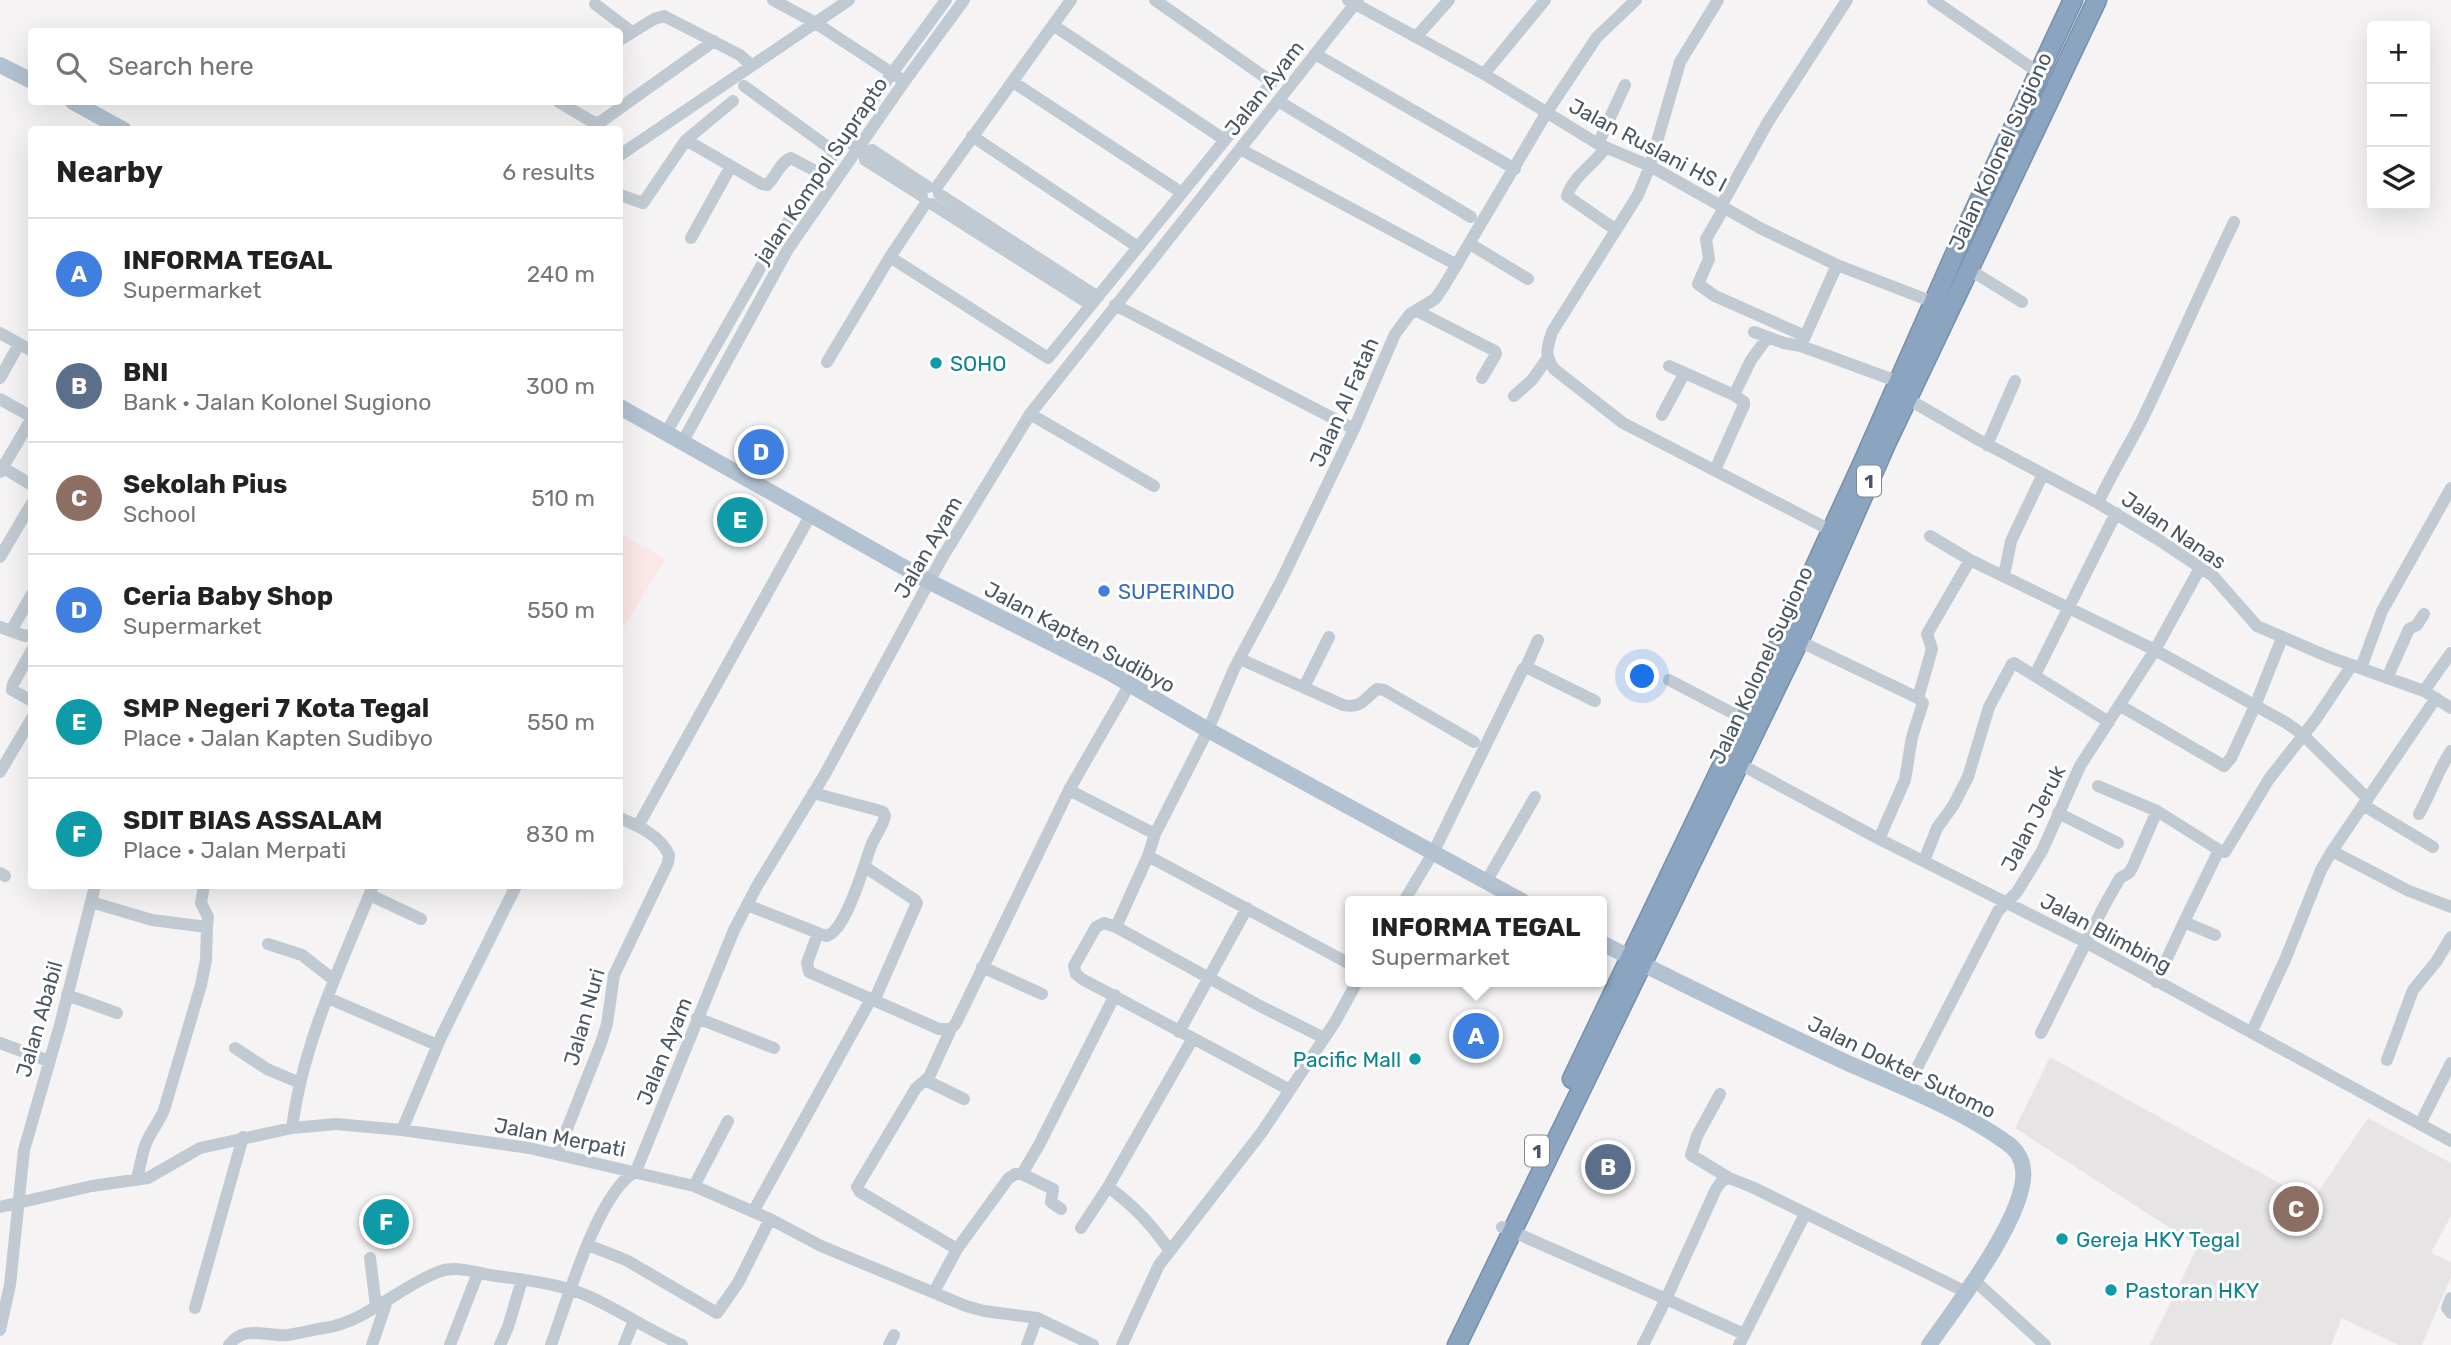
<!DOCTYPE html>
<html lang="en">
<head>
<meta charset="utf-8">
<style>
  body { margin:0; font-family:Rubik,sans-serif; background:#f2f2f2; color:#222 }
  .controls { position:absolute; right:21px; top:21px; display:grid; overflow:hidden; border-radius:7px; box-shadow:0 7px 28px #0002 }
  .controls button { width:63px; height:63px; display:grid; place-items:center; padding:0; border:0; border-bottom:2px solid #e0e0e0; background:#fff; color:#222; font:35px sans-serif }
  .you { position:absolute; left:1643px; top:677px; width:24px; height:24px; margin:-18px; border:5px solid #fff; border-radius:50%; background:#1a73e8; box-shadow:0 0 0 10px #1a73e833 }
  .badge { display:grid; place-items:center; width:46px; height:46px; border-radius:50%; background:#1a73e8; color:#fff; font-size:23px; font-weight:700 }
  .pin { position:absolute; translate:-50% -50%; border:4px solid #fff; box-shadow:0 2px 7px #0006 }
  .popup { position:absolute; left:1345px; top:896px; width:262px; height:91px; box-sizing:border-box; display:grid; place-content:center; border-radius:7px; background:#fff; filter:drop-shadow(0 2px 5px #0005); font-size:23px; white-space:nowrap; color:#767676 }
  .popup b { font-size:26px; color:#222 }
  .popup::after { content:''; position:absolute; left:50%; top:100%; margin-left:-14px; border:14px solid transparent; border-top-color:#fff }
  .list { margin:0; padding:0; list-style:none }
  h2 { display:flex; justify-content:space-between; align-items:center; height:91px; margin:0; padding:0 28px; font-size:30px }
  h2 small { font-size:23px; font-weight:400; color:#767676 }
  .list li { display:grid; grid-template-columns:46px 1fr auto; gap:21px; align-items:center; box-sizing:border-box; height:112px; padding:0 28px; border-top:2px solid #e0e0e0 }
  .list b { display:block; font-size:26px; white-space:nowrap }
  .list p { margin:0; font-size:23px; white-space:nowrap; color:#767676 }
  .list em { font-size:23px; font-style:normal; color:#767676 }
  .icon { flex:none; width:38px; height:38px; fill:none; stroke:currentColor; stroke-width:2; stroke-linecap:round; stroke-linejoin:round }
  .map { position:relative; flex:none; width:2451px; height:1345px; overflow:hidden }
  .search { position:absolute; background:#fff; box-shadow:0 7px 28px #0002; left:28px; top:28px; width:595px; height:77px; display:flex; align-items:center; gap:18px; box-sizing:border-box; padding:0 24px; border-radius:7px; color:#767676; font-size:26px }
  .panel { position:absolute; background:#fff; box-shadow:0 7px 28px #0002; left:28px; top:126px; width:595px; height:763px; border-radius:7px }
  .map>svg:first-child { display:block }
  .education { fill:#e6e4e5 }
  .medical { fill:#fce8e6 }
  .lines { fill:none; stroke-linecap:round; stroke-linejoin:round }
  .highway-casing { stroke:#7690ad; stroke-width:21 }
  .minor { stroke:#c1cad2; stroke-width:12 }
  .major { stroke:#b3c2d1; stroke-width:16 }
  .highway { stroke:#8ba5c1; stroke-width:18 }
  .culture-dot { fill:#0f9aa8; stroke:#fff; stroke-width:2.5 }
  .shop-dot { fill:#3f7fe0; stroke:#fff; stroke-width:2.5 }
  .labels { text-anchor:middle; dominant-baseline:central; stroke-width:6; stroke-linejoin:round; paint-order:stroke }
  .shield { fill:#fff; stroke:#808990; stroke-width:2 }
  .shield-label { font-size:19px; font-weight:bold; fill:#4a5661 }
  .street-label { font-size:21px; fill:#4a5661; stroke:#fff }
  .culture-label { font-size:21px; fill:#0d838f; stroke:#fff; text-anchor:start }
  .shop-label { font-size:21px; fill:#366cbe; stroke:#fff; text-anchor:start }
</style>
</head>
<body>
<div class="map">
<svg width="2451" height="1345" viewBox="0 0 2451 1345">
  <rect width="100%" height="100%" fill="#f5f3f3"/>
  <path class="education" d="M2050,1057l262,144 56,-83 83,45v53l-20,37 20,9v15l-29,68h-24l-56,-27 -11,27h-181l48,-99 -183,-118z"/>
  <path class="medical" d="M620,534l46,25 -46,73z"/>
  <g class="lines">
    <g class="highway-casing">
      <path id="highway" d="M1572,1079l182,-380 109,-237 106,-240 104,-222
        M1457,1345l342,-704 87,-197 211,-444"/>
    </g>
    <path class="minor" d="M773,0l41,22 84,55
      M1155,0l117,82
      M1348,0l136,74 114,70 52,22 110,62 77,37 96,37
      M1718,0l-38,62 -30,104 -12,29 -86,137c-5,16 -8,23 2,37l69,54 207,107
      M1933,0l106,73
      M595,4l37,28
      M1053,25l172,115
      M1416,37l33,-37
      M620,40l34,-21 10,-3 76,39 11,10
      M1315,54l200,115
      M1484,74l61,-74
      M1013,82l169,111
      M744,86l91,66
      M1278,101l193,116
      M559,102l32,19 8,2 115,-82
      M972,136l166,111
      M686,140l47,-39
      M1598,144l27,-59
      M853,145l12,7 7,-2 56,37
      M1606,147c-11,17 -33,29 -39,49l49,34
      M1240,149l217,116
      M865,152v8l57,36
      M620,155l229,-155
      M936,188l135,-188
      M939,194l159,103
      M620,195l23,8 43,-63 76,44 5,1c9,-8 13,-23 24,-27l30,16
      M932,204l159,101
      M1721,206l47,-84 79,-122
      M1724,208l-18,31 3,20 -11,25 17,12 90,40
      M691,238l40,-72
      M1470,244l58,35
      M890,257l158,101 233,-287
      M1970,270l52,32
      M1115,305l239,124
      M1417,311l78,40 1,3 -14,24
      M1754,332l30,11 17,3 98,36
      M0,333l32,18
      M1803,341l34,-76
      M827,362l63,-105 36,-54
      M1669,366l65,29 17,-35 16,-22
      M0,378l19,-34
      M1514,396l18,-16 15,-21
      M0,399l32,18
      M1908,399l69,40 121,64 61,37 54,36 44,50 72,31 95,34 27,17
      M1030,414l124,72
      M1662,415l22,-41
      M666,433l113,-198 65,-96 102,-139
      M682,443l106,-194 116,-167 60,-82
      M1987,445l28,-64
      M0,466l32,19
      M1715,470l29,-65v-3l-10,-7
      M0,472l32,-54
      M2098,503c13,-28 29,-54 43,-81 32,-66 61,-134 93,-200
      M1930,536l40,24
      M0,557l32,-54
      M2004,576l7,-35 32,-67
      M0,627l11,4 21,-37
      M11,631l14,5 7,-1
      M1799,641l119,57 5,5 -11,34 -7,43 -26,59
      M32,650l-19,34 -1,6 20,11
      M1240,659l103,46c18,4 21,-6 34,-16l7,1 90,52
      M1526,667l12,-27
      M2361,668l21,-57 69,-123
      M2035,675l81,-162
      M2387,678l22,-49 8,-4 7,-11
      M1669,680l75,39
      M1304,687l25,-50
      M2424,691l27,-38
      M1918,698l14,-49 -5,-15 43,-74 185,90 130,72 17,12 66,65
      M2119,705l105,61 7,-8 24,-52 27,-68
      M1740,764l139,75 206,103 366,199
      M0,772l32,-54
      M2098,786l59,25 62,39 6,2 44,-73 47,-60 36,-54
      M1069,790l86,44
      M2363,805l70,42
      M2058,813l60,30
      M2419,814c12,-21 19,-44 32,-63
      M638,826l172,-310
      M2332,851l77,40 42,16
      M1148,856l7,-22 53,-104 26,-61 47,-88 73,-152 41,-95 15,-20 25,-15 9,-13 103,-174 50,-75 39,-37
      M1924,861l13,-33 16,-22 15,-29 21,-70 23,-43 2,-1 95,59
      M865,867l50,33 2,3 -43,98
      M0,873l5,3
      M1486,882l49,-85
      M204,886l-3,17 7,14 -1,10
      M370,895l51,24
      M1404,901l29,-48 90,-184 3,-2 69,34
      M91,902l61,18 55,7 -1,33 -5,25 -37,125c-5,12 -12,20 -17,31 -6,13 -6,26 -11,39
      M747,905l79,31c20,-4 38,-71 45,-90 4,-11 12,-19 14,-30l-2,-4 -6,-2 -64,-17
      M2184,922l35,-72
      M1116,927l146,80 62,31
      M818,933l-11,30 2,9 62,27
      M268,944l34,11 32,25
      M982,967l60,27
      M2156,982l28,-60 31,13
      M67,995l50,18
      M328,998l109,47
      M697,1018l77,30
      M951,1029l-22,48 -13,11 -59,99 3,5 97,57
      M2252,1031l33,-71 36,-90 11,-19 104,-153
      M1179,1032l68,-124
      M2041,1033l63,-127 16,-28 9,-5 4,-7 24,-55
      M0,1043l49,18
      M235,1048l32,21 33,14
      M2387,1060l26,-70 23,-28 15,-25
      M927,1081l37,18
      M1906,1089l92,-178 19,-19 25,-41 38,-85 75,-116 45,-82
      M1290,1090l-208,-111 -6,-5 -2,-8 22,-39 8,-4 12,4 32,-71 202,108
      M1720,1094l-23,42 -6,19 38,23
      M2420,1124l31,-61
      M292,1128c11,-86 49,-163 81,-242
      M402,1130l39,-93 75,-151
      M557,1154l44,-111 6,-19 7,-49 54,-112 1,-8c-9,-20 -31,-29 -49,-37
      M1022,1174l31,15 -2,13 10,7
      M694,1186l34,-65
      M1108,1187c24,17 45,39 61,63
      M0,1207l92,-21 56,-8 52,-30 92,-20 44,-4 66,6 127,18 165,38 76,33 51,27 145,60 18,5 53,7 56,27
      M753,1212l118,-213 68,30h12l5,-6 113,-233 61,-106
      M1502,1227l164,72 50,-110 6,-8 7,-3 23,9 214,105
      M1081,1228l27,-41 85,-149
      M588,1245l38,15 91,53 21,-30 32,-64
      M370,1258l6,48
      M1974,1280l71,65
      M934,1292l23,-43 51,-70 7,-5h7l17,-29 76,-150
      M2451,1298l-4,10 4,5
      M195,1308l48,-171
      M0,1330l10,-45 14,-135 36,-125 35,-139
      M229,1345c16,-21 37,-8 59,-10 12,-2 24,-5 36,-7 42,-6 75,-41 114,-56 17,-7 35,0 52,3 34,5 67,8 98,21 33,15 62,35 94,49
      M372,1345l15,-44
      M450,1345l28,-72
      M500,1345l8,-18 14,-47
      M551,1345c16,-43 46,-152 85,-174l98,-241 23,-44 68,-112 117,-216 88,-144 328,-414
      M624,1345l10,-24
      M889,1345l5,-10
      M1027,1345l10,-27
      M1122,1345l37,-80 103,-133 73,-110 22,-40
      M1643,1345l23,-46 78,35
      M1739,1345l66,-131"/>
    <path class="major" d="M0,65l32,16
      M73,102l51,28
      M620,407l310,175 177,89 101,59 314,171
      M1602,943c78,41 159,79 239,117 55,25 116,47 166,83 9,6 15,16 16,26 6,43 -68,139 -94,176"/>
    <use href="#highway" class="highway"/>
  </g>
  <g class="culture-dot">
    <circle cx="936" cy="363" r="7"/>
    <circle cx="1415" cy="1059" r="7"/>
    <circle cx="2062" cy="1239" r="7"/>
    <circle cx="2111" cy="1290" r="7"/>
  </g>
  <circle class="shop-dot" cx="1104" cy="591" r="7"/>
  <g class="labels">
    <g class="shield">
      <rect x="1857" y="465.5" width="24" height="31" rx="5"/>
      <rect x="1525" y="1135.5" width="24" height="31" rx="5"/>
    </g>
    <g class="shield-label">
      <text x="1869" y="481">1</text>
      <text x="1537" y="1151">1</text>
    </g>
    <g class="street-label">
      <text transform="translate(1264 88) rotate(-52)">Jalan Ayam</text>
      <text transform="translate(1648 145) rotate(28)">Jalan Ruslani HS I</text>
      <text transform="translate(2000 151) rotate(-65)">Jalan Kolonel Sugiono</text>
      <text transform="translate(821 170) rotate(-56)">jalan Kompol Suprapto</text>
      <text transform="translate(1344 402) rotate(-66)">Jalan Al Fatah</text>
      <text transform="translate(2174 530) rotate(34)">Jalan Nanas</text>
      <text transform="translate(928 547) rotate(-60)">Jalan Ayam</text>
      <text transform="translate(1080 637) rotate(28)">Jalan Kapten Sudibyo</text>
      <text transform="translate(1761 665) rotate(-65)">Jalan Kolonel Sugiono</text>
      <text transform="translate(2033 818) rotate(-63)">Jalan Jeruk</text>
      <text transform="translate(2106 933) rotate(28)">Jalan Blimbing</text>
      <text transform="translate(584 1017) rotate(-74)">Jalan Nuri</text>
      <text transform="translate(39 1019) rotate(-74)">Jalan Ababil</text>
      <text transform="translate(664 1051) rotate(-68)">Jalan Ayam</text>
      <text transform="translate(1902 1067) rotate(26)">Jalan Dokter Sutomo</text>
      <text transform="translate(560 1137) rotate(11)">Jalan Merpati</text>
    </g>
    <g class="culture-label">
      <text x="950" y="363">SOHO</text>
      <text x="1401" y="1059" text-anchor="end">Pacific Mall</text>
      <text x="2076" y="1239">Gereja HKY Tegal</text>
      <text x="2125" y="1290">Pastoran HKY</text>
    </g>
    <g class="shop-label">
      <text x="1118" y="591">SUPERINDO</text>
    </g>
  </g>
</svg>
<div class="controls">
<button>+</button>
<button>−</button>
<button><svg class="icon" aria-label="layers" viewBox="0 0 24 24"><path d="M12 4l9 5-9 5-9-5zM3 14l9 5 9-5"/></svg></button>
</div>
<div class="you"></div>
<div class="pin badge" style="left:1476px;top:1036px;background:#3f7fe0">A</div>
<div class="popup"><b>INFORMA TEGAL</b>Supermarket</div>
<div class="pin badge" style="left:1608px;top:1167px;background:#5c6f8a">B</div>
<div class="pin badge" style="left:2296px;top:1209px;background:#8d6e63">C</div>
<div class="pin badge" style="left:761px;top:452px;background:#3f7fe0">D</div>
<div class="pin badge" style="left:740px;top:520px;background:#0f9aa8">E</div>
<div class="pin badge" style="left:386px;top:1222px;background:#0f9aa8">F</div>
<div class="search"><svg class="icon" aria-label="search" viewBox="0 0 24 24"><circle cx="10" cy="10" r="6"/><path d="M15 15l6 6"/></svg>Search here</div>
<section class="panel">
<h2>Nearby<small>6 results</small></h2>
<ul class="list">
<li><span class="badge" style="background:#3f7fe0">A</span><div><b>INFORMA TEGAL</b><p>Supermarket</p></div><em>240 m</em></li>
<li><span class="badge" style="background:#5c6f8a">B</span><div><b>BNI</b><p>Bank · Jalan Kolonel Sugiono</p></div><em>300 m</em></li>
<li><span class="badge" style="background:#8d6e63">C</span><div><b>Sekolah Pius</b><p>School</p></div><em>510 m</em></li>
<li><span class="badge" style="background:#3f7fe0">D</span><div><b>Ceria Baby Shop</b><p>Supermarket</p></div><em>550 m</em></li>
<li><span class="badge" style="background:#0f9aa8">E</span><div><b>SMP Negeri 7 Kota Tegal</b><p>Place · Jalan Kapten Sudibyo</p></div><em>550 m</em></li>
<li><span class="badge" style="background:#0f9aa8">F</span><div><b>SDIT BIAS ASSALAM</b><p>Place · Jalan Merpati</p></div><em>830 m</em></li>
</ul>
</section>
</div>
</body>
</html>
